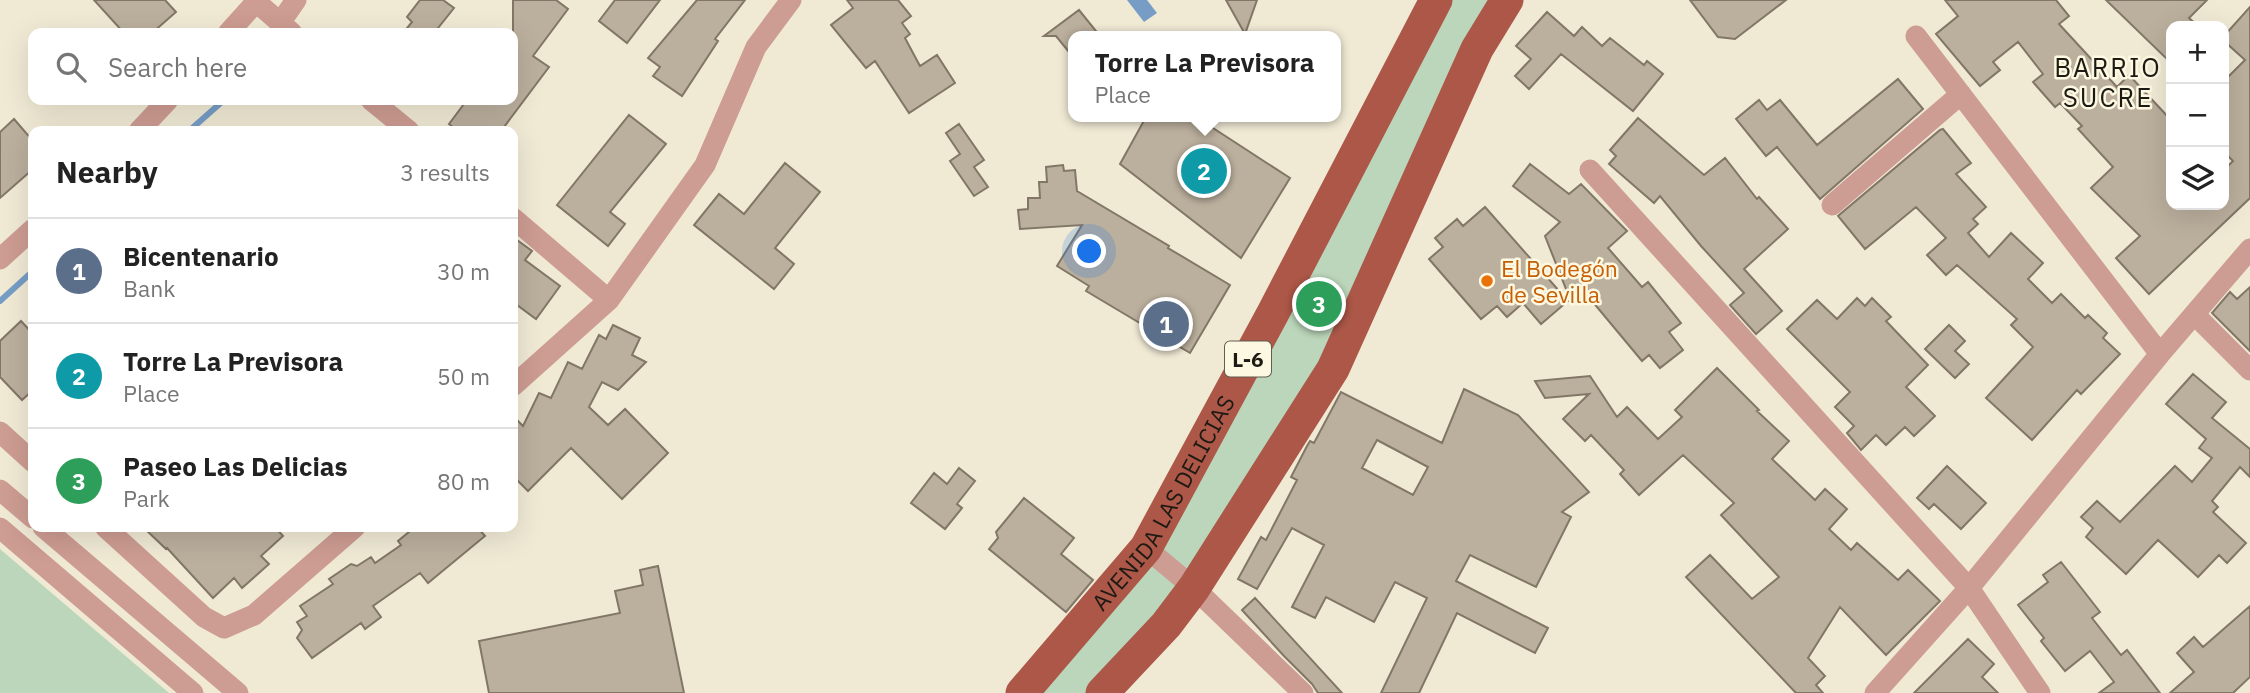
<!DOCTYPE html>
<html lang="en">
<head>
<meta charset="utf-8">
<style>
  body { margin:0; font-family:"IBM Plex Sans",sans-serif; background:#f2f2f2; color:#222 }
  .controls { position:absolute; right:21px; top:21px; display:grid; overflow:hidden; border-radius:14px; box-shadow:0 7px 28px #0002 }
  .controls button { width:63px; height:63px; display:grid; place-items:center; padding:0; border:0; border-bottom:2px solid #e0e0e0; background:#fff; color:#222; font:35px sans-serif }
  .you { position:absolute; left:1090px; top:252px; width:24px; height:24px; margin:-18px; border:5px solid #fff; border-radius:50%; background:#1a73e8; box-shadow:0 0 0 10px #1a73e833 }
  .badge { display:grid; place-items:center; width:46px; height:46px; border-radius:50%; background:#3b738d; color:#fff; font-size:23px; font-weight:700 }
  .pin { position:absolute; translate:-50% -50%; border:4px solid #fff; box-shadow:0 2px 7px #0006 }
  .popup { position:absolute; left:1068px; top:31px; width:273px; height:91px; box-sizing:border-box; display:grid; place-content:center; border-radius:14px; background:#fff; filter:drop-shadow(0 2px 5px #0005); font-size:23px; white-space:nowrap; color:#767676 }
  .popup b { font-size:26px; color:#222 }
  .popup::after { content:''; position:absolute; left:50%; top:100%; margin-left:-14px; border:14px solid transparent; border-top-color:#fff }
  .list { margin:0; padding:0; list-style:none }
  h2 { display:flex; justify-content:space-between; align-items:center; height:91px; margin:0; padding:0 28px; font-size:30px }
  h2 small { font-size:23px; font-weight:400; color:#767676 }
  .list li { display:grid; grid-template-columns:46px 1fr auto; gap:21px; align-items:center; box-sizing:border-box; height:105px; padding:0 28px; border-top:2px solid #e0e0e0 }
  .list b { display:block; font-size:26px; white-space:nowrap }
  .list p { margin:0; font-size:23px; white-space:nowrap; color:#767676 }
  .list em { font-size:23px; font-style:normal; color:#767676 }
  .icon { flex:none; width:38px; height:38px; fill:none; stroke:currentColor; stroke-width:2; stroke-linecap:round; stroke-linejoin:round }
  .map { position:relative; flex:none; width:2250px; height:693px; overflow:hidden }
  .search { position:absolute; background:#fff; box-shadow:0 7px 28px #0002; left:28px; top:28px; width:490px; height:77px; display:flex; align-items:center; gap:18px; box-sizing:border-box; padding:0 24px; border-radius:14px; color:#767676; font-size:26px }
  .panel { position:absolute; background:#fff; box-shadow:0 7px 28px #0002; left:28px; top:126px; width:490px; height:406px; border-radius:14px }
  .map>svg:first-child { display:block }
  .green { fill:#bbd6ba }
  .water { fill:#779dc6 }
  .lines { fill:none; stroke-linecap:round; stroke-linejoin:round }
  .stream { stroke:#779dc6; stroke-width:6 }
  .building { fill:#bbaf9d; stroke:#827666; stroke-width:2; fill-rule:evenodd }
  .street { stroke:#cd9c92; stroke-width:21 }
  .primary { stroke:#ac5747; stroke-width:33 }
  .food-dot { fill:#e8710a; stroke:#fdf8e2; stroke-width:2.5 }
  .labels { text-anchor:middle; dominant-baseline:central; stroke-width:5; stroke-linejoin:round; paint-order:stroke }
  .shield { fill:#fdf8e2; stroke:#605d51; stroke-width:2 }
  .shield-label { font-size:21px; font-weight:bold; fill:#1d1a13 }
  .food-label { font-size:23px; fill:#c56008; stroke:#fdf8e2; text-anchor:start }
  .street-label { font-size:23px; fill:#1d1a13; stroke:#fdf8e2 }
  .quarter-label { font-size:26px; letter-spacing:2px; fill:#1d1a13; stroke:#fdf8e2 }
</style>
</head>
<body>
<div class="map">
<svg width="2250" height="693" viewBox="0 0 2250 693">
  <rect width="100%" height="100%" fill="#f0ead5"/>
  <path class="green" d="M1436,0h71l-174,369 -231,324h-80l124,-145z
    M0,549l169,144h-169z"/>
  <path class="water" d="M1127,0h20l10,13 -13,9z"/>
  <g class="lines">
    <path class="stream" d="M189,131l35,-31
      M0,301l33,-30"/>
  </g>
  <path class="building" d="M94,0h71l11,12 -24,21h-28z
    M420,0h23l11,8 -20,25h-31l9,-11 -5,-5z
    M513,0h43l12,9 -35,47 16,11 -48,64h-43l-9,-7 18,-24h46z
    M615,0h45l-33,43 -28,-22z
    M697,0h48l-30,39 3,2 -36,55 -29,-20 7,-9 -12,-9z
    M847,0h51l13,16 -9,7 8,11 -5,4 15,28 17,-11 18,28 -46,30 -34,-52 -9,7 -35,-43 22,-17z
    M1226,0h31l-12,34z
    M1690,0h96l-51,39 -17,-2z
    M1945,0h111l13,16 -10,8 58,63 12,-12 42,45v85h53v-35l9,-9 -9,-9v-71l21,-21 -21,-19v-5l26,-29v191l-101,96 -33,-36 24,-22 -49,-48 22,-21 -35,-38 4,-3 -22,-23 -5,4 -22,-25 10,-8 -25,-32 -25,20 7,8 -20,16 -44,-52 22,-18z
    M2106,0h101l-18,18 9,8h-27v37z
    M1079,10l21,26h-27v21l-17,-21h-12z
    M1547,12l27,24 8,-9 20,19 8,-8 34,27 3,-4 16,13 -30,37 -72,-57 -32,35 -14,-13 16,-17 -15,-13z
    M1898,79l25,30 -103,90 -43,-52 -11,9 -30,-37 23,-19 8,10 13,-10 37,45z
    M629,115l37,29 -56,68 15,12 -17,22 -51,-41z
    M1146,117h50l94,61 -49,80 -121,-94z
    M1638,118l66,57 21,-17 32,41 2,-2 29,32 -44,40 38,42 -26,23 -26,-29 14,-12 -43,-47 -41,-50 -6,7 -45,-39 7,-8 -6,-6z
    M14,119l19,22v28l-33,29v-66z
    M959,124l25,36 -10,7 14,20 -14,9 -24,-35 10,-7 -14,-21z
    M1943,129l28,34 -15,11 30,33 -13,12 5,5 -10,9 21,24 22,-24 32,30 -15,16 24,24 9,-9 24,24 3,-3 19,18 -4,5 17,16 -39,40 -4,-4 -45,50 -46,-42 47,-51 -22,-22 6,-6 -60,-54 -11,10 -19,-20 19,-17 -30,-31 -51,42 -27,-33 102,-86z
    M785,163l35,29 -45,56 19,16 -20,25 -80,-64 25,-31 25,20z
    M1530,164l39,30 12,-10 46,47 -19,17 34,39 6,-5 33,41 -12,9 14,18 -23,18 -11,-13 -7,6 -60,-72 -12,10 -25,-63 15,-14 -47,-36z
    M1063,165l1,6 11,-1 2,21 92,55 -1,2 62,37 -40,68 -104,-62 3,-5 -32,-20 25,-41 -62,4 -2,-19 10,-1v-11h12l-1,-16h8l-1,-15z
    M1485,207l83,94 -27,23 -18,-21 -16,14 -10,-11 -16,13 -52,-60 14,-12 -8,-9 22,-19 6,7z
    M513,237l19,14 -7,9 35,26 -24,33 -23,-17z
    M2250,287v64l-38,-38 18,-21 7,7z
    M1857,298l8,8 7,-8 19,19 -5,4 42,44 -22,22 29,29 -21,20 -9,-9 -19,18 -10,-10 -15,15 -14,-17 7,-7 -19,-19 15,-15 -63,-63 30,-29 20,19z
    M21,321l12,13v56l-11,10 -22,-23v-36z
    M613,325l27,13 -8,17 14,7 -28,28 -16,-8 -13,25 19,18 17,-16 43,44 -46,46 -51,-51 -43,43 -15,-15v-60l10,10 16,-33 12,5 17,-36 14,7 17,-34 7,4z
    M1949,325l16,16 -10,10 14,13 -14,14 -30,-29z
    M1717,368l42,42 -2,1 32,30 -17,18 43,41 10,-11 22,20 -18,20 22,21 6,-7 41,37 10,-10 32,31 -54,54 -46,-48 -32,51 17,18 -9,9 7,8h-27l-110,-116 24,-22 42,44 27,-22 -58,-62 13,-12 -51,-48 -44,40 -19,-21 4,-4 -33,-35 -6,6 -22,-22 26,-25 -44,4 -10,-17 55,-5 27,41 10,-10 31,32 24,-22 -7,-7z
    M2193,374l33,28 -14,16 38,31v28l-10,-10 -28,34 6,6 -5,5 33,31 -19,20 -8,-8 -21,22 -40,-37 -32,34 -40,-37 7,-9 -12,-11 16,-16 23,21 55,-56 17,16 20,-24 -13,-10 7,-9 -40,-35z
    M1464,389l54,26 71,77 -27,20 9,5 -35,70 -66,-32 -14,26 92,47 -13,25 -78,-40 -38,80h-38l46,-95 -32,-16 -21,40 -48,-25 -11,21 -23,-11 32,-62 -32,-17 -35,61 -19,-10 23,-42 5,3 31,-60 -6,-3 16,-31 3,-5 4,2 27,-51 101,51zM1377,440l51,27 -15,28 -51,-27z
    M1947,466l39,37 -25,26 -27,-25 -5,5 -12,-11z
    M959,468l16,13 -18,23 5,4 -17,21 -34,-26 23,-30 13,11z
    M1024,498l50,40 -13,16 32,26 -27,32 -77,-63 9,-11 -2,-6z
    M143,527h132l8,9 -22,20 8,8 -27,24 -8,-10 -21,20 -46,-50 -1,1z
    M415,527h62l8,9 -57,47 -8,-10 -47,33 8,11 -16,12 -4,-6 -49,35 -15,-20 5,-8 -5,-8 10,-6 -7,-10 33,-22 -4,-5 22,-15 6,2 14,-9 4,6 26,-18 -3,-4z
    M2061,562l39,50 -8,6 29,37 6,-5 33,43h-61l15,-11 -24,-31 -25,20 -24,-30 3,-3 -26,-33 30,-23 -5,-7z
    M658,566l26,127h-195l-10,-52 141,-28 -5,-22 28,-6 -3,-15z
    M1255,598l87,95h-24l-6,-9 -28,-28 -42,-46z
    M2250,606v71l-17,16h-63l24,-21 -17,-19 17,-16 9,10z
    M1968,639l26,25 -12,13 16,16h-84z"/>
  <g class="lines">
    <path class="street" d="M254,0l38,33
      M280,23l16,-23
      M228,33l28,-31
      M1916,36l244,318
      M371,100l38,31
      M139,131l29,-31
      M1590,170l379,418 71,105
      M1832,205l129,-111
      M513,218l96,82
      M0,259l33,-30
      M2195,315l55,55
      M513,386l96,-86 96,-135 51,-118 35,-47
      M0,432l33,30
      M0,490l33,28
      M43,527l195,166
      M105,527l99,90 20,11 30,-13 101,-88
      M0,528l193,165
      M1146,548l48,40 109,105
      M1875,693l94,-105 191,-234 90,-105"/>
    <g class="primary">
      <path id="s1" d="M1022,693l124,-145 127,-235 163,-313"/>
      <path d="M1102,693l64,-68 28,-37 139,-219 144,-320 30,-49"/>
    </g>
  </g>
  <circle class="food-dot" cx="1487" cy="281" r="7"/>
  <g class="labels">
    <rect class="shield" x="1225" y="341.5" width="46" height="35" rx="5"/>
    <g class="shield-label">
      <text x="1248" y="359">L-6</text>
    </g>
    <g class="food-label">
      <text x="1501" y="268">El Bodegón<tspan x="1501" dy="26">de Sevilla</tspan></text>
    </g>
    <g class="street-label">
      <text stroke="none"><textPath href="#s1" startOffset="238">AVENIDA LAS DELICIAS</textPath></text>
    </g>
    <g class="quarter-label">
      <text x="2108" y="67">BARRIO<tspan x="2108" dy="30">SUCRE</tspan></text>
    </g>
  </g>
</svg>
<div class="controls">
<button>+</button>
<button>−</button>
<button><svg class="icon" aria-label="layers" viewBox="0 0 24 24"><path d="M12 4l9 5-9 5-9-5zM3 14l9 5 9-5"/></svg></button>
</div>
<div class="you"></div>
<div class="pin badge" style="left:1166px;top:324px;background:#5c6f8a">1</div>
<div class="pin badge" style="left:1204px;top:171px;background:#0f9aa8">2</div>
<div class="popup"><b>Torre La Previsora</b>Place</div>
<div class="pin badge" style="left:1319px;top:304px;background:#2e9e5b">3</div>
<div class="search"><svg class="icon" aria-label="search" viewBox="0 0 24 24"><circle cx="10" cy="10" r="6"/><path d="M15 15l6 6"/></svg>Search here</div>
<section class="panel">
<h2>Nearby<small>3 results</small></h2>
<ul class="list">
<li><span class="badge" style="background:#5c6f8a">1</span><div><b>Bicentenario</b><p>Bank</p></div><em>30 m</em></li>
<li><span class="badge" style="background:#0f9aa8">2</span><div><b>Torre La Previsora</b><p>Place</p></div><em>50 m</em></li>
<li><span class="badge" style="background:#2e9e5b">3</span><div><b>Paseo Las Delicias</b><p>Park</p></div><em>80 m</em></li>
</ul>
</section>
</div>
</body>
</html>
